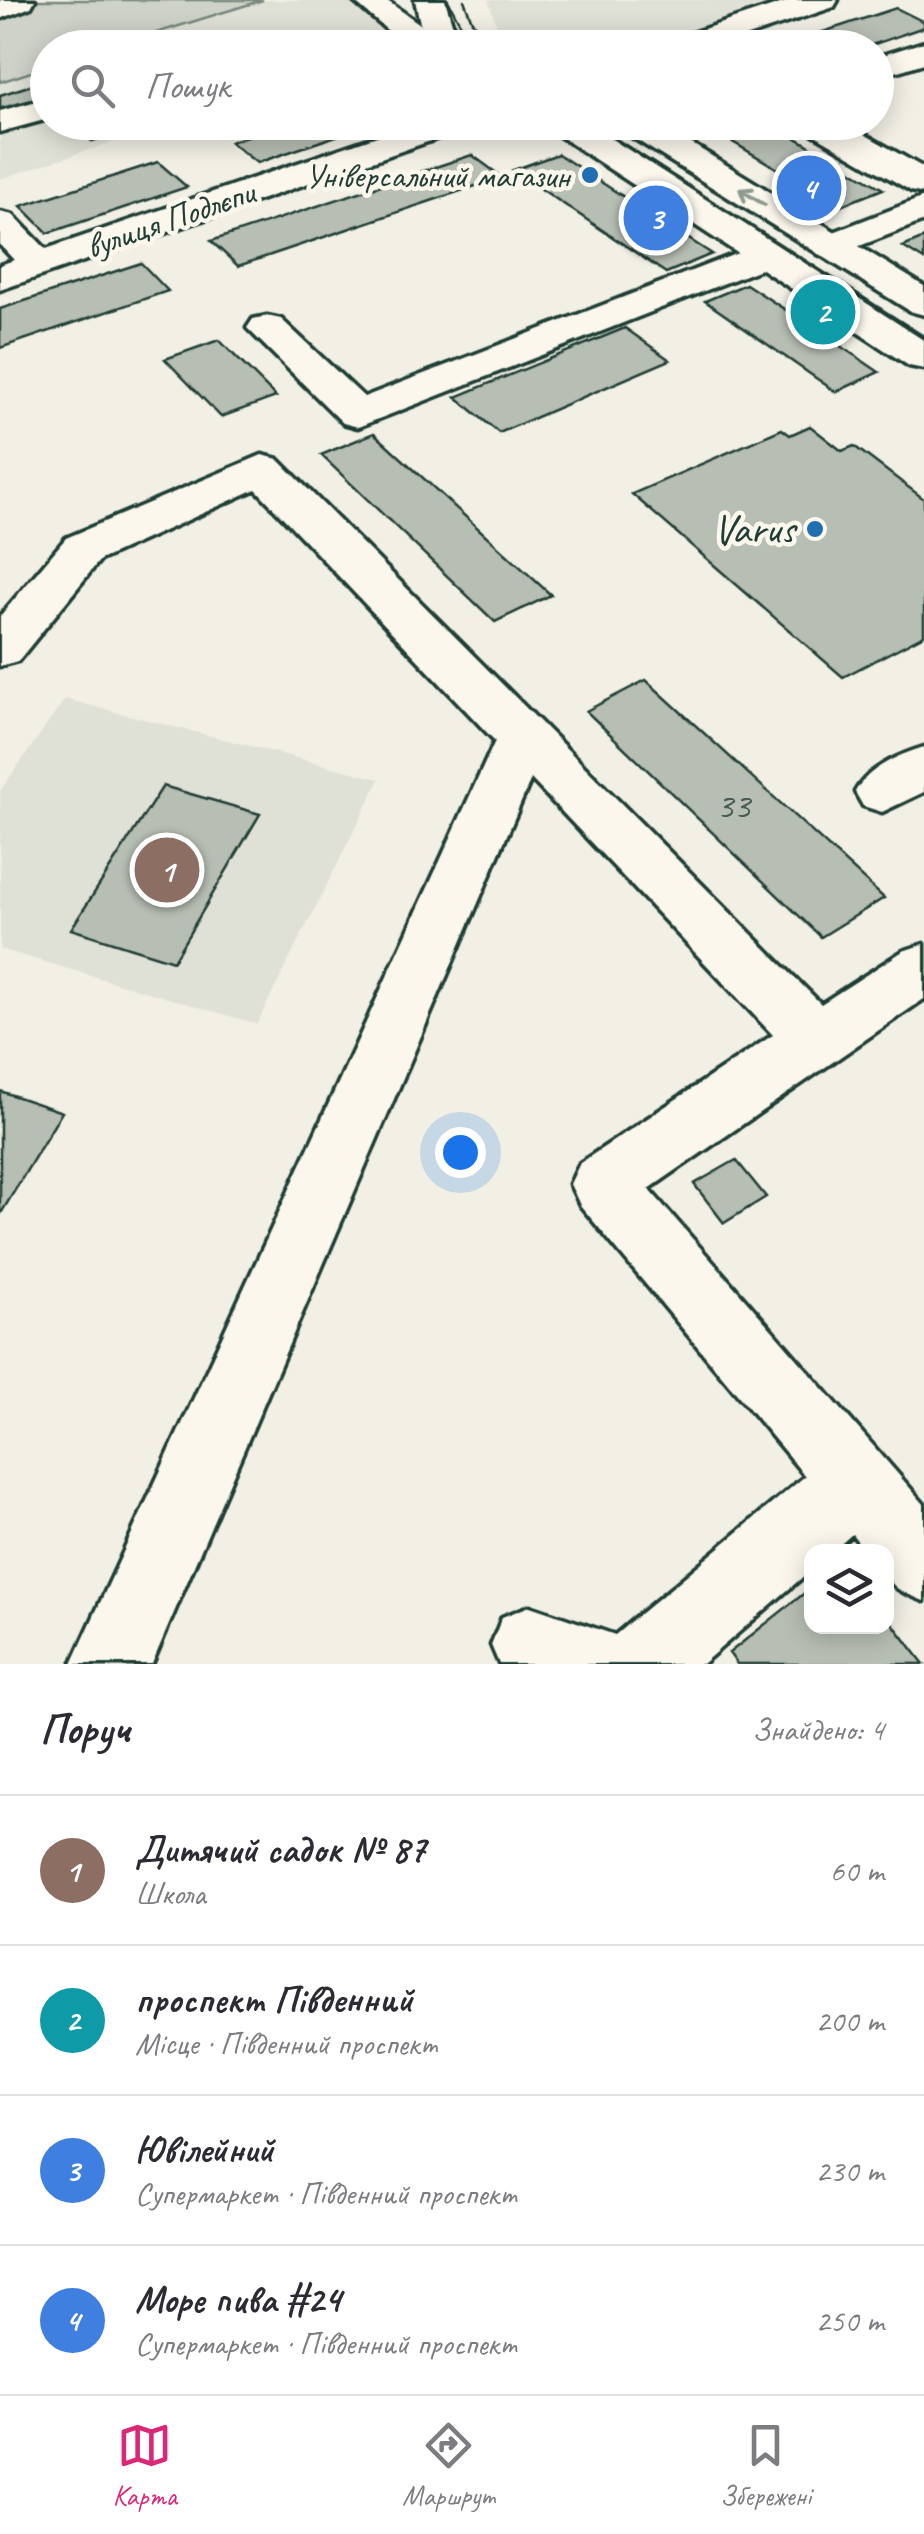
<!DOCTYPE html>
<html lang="uk">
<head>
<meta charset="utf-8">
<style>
  body { margin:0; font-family:Caveat,sans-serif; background:#f7f7f7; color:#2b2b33 }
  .controls { position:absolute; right:30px; bottom:30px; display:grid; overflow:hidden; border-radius:20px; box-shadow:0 5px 25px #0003 }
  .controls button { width:90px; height:90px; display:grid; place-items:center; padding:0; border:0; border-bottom:2px solid #e1e1e2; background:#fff; color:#2b2b33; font:50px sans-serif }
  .you { position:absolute; left:460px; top:1152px; width:35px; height:35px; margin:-25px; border:8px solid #fff; border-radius:50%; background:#1a73e8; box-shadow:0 0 0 15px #1a73e833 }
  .badge { display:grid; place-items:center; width:65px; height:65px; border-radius:50%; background:#db2777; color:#fff; font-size:32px; font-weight:700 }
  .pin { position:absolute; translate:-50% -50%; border:5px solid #fff; box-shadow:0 2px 10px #0006 }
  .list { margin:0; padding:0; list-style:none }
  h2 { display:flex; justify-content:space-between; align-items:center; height:130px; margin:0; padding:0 40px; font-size:42px }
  h2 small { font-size:32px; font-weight:400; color:#7c7c81 }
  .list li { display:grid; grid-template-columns:65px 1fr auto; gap:30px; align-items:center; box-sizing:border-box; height:150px; padding:0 40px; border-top:2px solid #e1e1e2 }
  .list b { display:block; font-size:38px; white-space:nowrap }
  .list p { margin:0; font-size:32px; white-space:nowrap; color:#7c7c81 }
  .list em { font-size:32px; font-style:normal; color:#7c7c81 }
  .icon { flex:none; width:55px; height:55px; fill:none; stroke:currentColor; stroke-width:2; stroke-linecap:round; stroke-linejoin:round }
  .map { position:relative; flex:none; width:924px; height:1664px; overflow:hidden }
  .search { position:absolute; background:#fff; box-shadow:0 5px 25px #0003; left:30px; right:30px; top:30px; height:110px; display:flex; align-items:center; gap:25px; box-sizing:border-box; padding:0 35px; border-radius:55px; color:#7c7c81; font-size:38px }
  .sheet { height:730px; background:#fff }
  nav { display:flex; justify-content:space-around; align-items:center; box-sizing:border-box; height:140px; border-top:2px solid #e1e1e2; background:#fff; font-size:28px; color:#7c7c81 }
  nav a { display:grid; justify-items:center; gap:5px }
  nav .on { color:#db2777 }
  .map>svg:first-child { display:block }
  .built { fill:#e0e1d6 }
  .green { fill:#cfd2c8; stroke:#77887e; stroke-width:2.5 }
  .building { fill:#b7beb3; stroke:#1f3d34; stroke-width:2.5 }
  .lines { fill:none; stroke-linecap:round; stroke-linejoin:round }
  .minor-casing { stroke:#1f3d34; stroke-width:7 }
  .major-casing { stroke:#1f3d34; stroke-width:7 }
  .minor { fill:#fbf7ec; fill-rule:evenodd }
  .major { fill:#fbf7ec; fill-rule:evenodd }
  .tram { stroke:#1f3d34; stroke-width:2.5 }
  .oneway { stroke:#8d9a90 }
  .poi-dot { fill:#1f6fb2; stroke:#fbf7ec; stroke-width:4 }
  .labels { text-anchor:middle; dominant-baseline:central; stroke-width:9; stroke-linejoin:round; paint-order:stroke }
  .far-poi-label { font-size:35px; fill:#1f3d34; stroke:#fbf7ec; text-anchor:end }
  .far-street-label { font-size:35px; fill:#1f3d34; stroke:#fbf7ec }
  .number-label { font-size:38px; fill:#455d54 }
  .poi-label { font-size:42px; fill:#1f3d34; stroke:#fbf7ec; text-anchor:end }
</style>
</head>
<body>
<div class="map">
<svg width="924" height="1664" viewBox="0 0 924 1664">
  <rect width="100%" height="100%" fill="#f2f0e5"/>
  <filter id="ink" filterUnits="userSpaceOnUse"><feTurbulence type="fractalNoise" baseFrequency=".01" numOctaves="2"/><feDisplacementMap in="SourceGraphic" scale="20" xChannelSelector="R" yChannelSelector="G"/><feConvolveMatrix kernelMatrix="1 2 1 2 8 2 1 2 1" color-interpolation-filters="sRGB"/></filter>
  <g filter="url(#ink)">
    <path class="built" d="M263,0h104l51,40 -23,8h-284z
      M488,0h335l-145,48 -156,-1 -24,-18z
      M47,67l1,55 122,1 -170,56v-97z
      M65,699l315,80 -123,245 -257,-75v-158z"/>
    <path class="green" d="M0,0h263l-152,47 -63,1 -1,19 -47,15z"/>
    <path class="building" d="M896,8l28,14v5l-61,21h-89z
      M48,80v16l-48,14v-15z
      M116,122h17l5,5 -46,14 -10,-8z
      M289,122h88l-120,41 -27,-21z
      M699,122h70l114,67 -43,17z
      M558,154l32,21 122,79 -46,19 -153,-103z
      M472,155l30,22 -264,89 -27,-25z
      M158,162l29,25 -139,46 -27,-27z
      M924,238v22l-21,-13z
      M141,263l27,28 -168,57v-39z
      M746,284l111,73 22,15 -43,20 -131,-91z
      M625,328l45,32 -171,73 -43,-36z
      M219,340l57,57 -55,20 -56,-58z
      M810,426l32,25 12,-5 70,53v136l-81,42 -211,-183 150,-65 8,6z
      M374,433l177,162 -56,27 -174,-167z
      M646,680l238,218 -63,39 -235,-226z
      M163,786l97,28 -87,147 -102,-32z
      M0,1091l62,21 -62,103z
      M736,1160l30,37 -42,26 -30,-39z
      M812,1587v39h74v-11l38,49h-187l-8,-11z"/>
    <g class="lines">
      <g class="minor-casing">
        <path id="minor" d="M0,0h35l-4,7 -31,12z
          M352,0h34l68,48 -47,-1z
          M924,42v21l-48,15v-21z
          M48,98v21l-48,13v-21z
          M418,122h52l-5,7 -465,161v-25l14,-5 -14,-15v-33l13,3 33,34z
          M800,122h43l81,46v26l-13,-3 -106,-62z
          M924,197v24l-93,36 -13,-3 -6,-8 6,-8z
          M764,243l14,3 5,8 -5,8 -420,165 -15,-4 -96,-95 6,-9 14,-3 14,3 83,78z
          M262,455l16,4 543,545 82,-53 21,-7v55l-275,190 275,315v97c-31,-13 -38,-14 -38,-49h-20l-14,-18 -20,18h-20v17l-110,95h-203l-8,-19 11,-28 28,-11 85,29 190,-159 -225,-271 -10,-21 10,-21 193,-128 -242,-256 -379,885h-80l423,-923 -239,-252 -156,71 -82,101 -18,5v-50l66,-78z
          M924,747v45l-42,20 -19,-6 -8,-14c13,-24 43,-37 69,-45z"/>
      </g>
      <g class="major-casing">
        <path id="major" d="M415,0h30l7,23 16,25h-32l-16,-25z
          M792,0h46l-4,7 -123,41h-49l5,-7z
          M544,122h41l339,217v30l-15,-3 -360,-237z
          M614,122h42l268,164v29l-14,-4 -291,-182z"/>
      </g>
      <use href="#minor" class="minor"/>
      <use href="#major" class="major"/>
      <path class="tram" d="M448,0l18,35
        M464,0l8,21 24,27
        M590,122l334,217"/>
    </g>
    <defs><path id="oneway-shaft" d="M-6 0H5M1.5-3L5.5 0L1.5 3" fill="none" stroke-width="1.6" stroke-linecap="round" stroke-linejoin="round" transform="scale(2.5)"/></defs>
    <use class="oneway" href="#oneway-shaft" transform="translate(752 197) rotate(-148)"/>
  </g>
  <g class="poi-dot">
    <circle cx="590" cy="175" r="10"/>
    <circle cx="815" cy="529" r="10"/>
  </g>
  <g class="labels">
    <g class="far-poi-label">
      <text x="570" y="175">Універсальний магазин</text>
    </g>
    <g class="far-street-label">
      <text transform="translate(170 219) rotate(-19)">вулиця Подлєпи</text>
    </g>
    <g class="number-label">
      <text x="733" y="805">33</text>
    </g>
    <g class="poi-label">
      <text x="795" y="529">Varus</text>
    </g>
  </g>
</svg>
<div class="controls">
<button><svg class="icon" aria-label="layers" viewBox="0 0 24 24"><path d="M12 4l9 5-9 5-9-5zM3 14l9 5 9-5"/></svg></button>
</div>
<div class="you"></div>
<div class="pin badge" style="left:167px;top:870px;background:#8d6e63">1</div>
<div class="pin badge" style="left:823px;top:312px;background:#0f9aa8">2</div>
<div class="pin badge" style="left:656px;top:218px;background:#3f7fe0">3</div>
<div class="pin badge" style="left:809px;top:188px;background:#3f7fe0">4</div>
<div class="search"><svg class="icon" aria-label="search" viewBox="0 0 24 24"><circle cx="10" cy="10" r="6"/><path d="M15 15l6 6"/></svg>Пошук</div>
</div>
<section class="sheet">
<h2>Поруч<small>Знайдено: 4</small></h2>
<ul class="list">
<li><span class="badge" style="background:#8d6e63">1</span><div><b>Дитячий садок № 87</b><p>Школа</p></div><em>60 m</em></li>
<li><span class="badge" style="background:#0f9aa8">2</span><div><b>проспект Південний</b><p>Місце · Південний проспект</p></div><em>200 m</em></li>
<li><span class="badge" style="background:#3f7fe0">3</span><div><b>Ювілейний</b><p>Супермаркет · Південний проспект</p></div><em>230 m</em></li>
<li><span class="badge" style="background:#3f7fe0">4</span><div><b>Море пива #24</b><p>Супермаркет · Південний проспект</p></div><em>250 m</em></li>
</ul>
</section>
<nav>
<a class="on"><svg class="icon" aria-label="map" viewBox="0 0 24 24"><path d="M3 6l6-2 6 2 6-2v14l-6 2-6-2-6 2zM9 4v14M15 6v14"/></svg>Карта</a>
<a><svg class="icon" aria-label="directions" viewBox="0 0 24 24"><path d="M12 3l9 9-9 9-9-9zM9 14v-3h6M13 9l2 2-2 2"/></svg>Маршрут</a>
<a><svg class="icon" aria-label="saved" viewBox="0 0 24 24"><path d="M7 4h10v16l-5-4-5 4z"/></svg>Збережені</a>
</nav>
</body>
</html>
